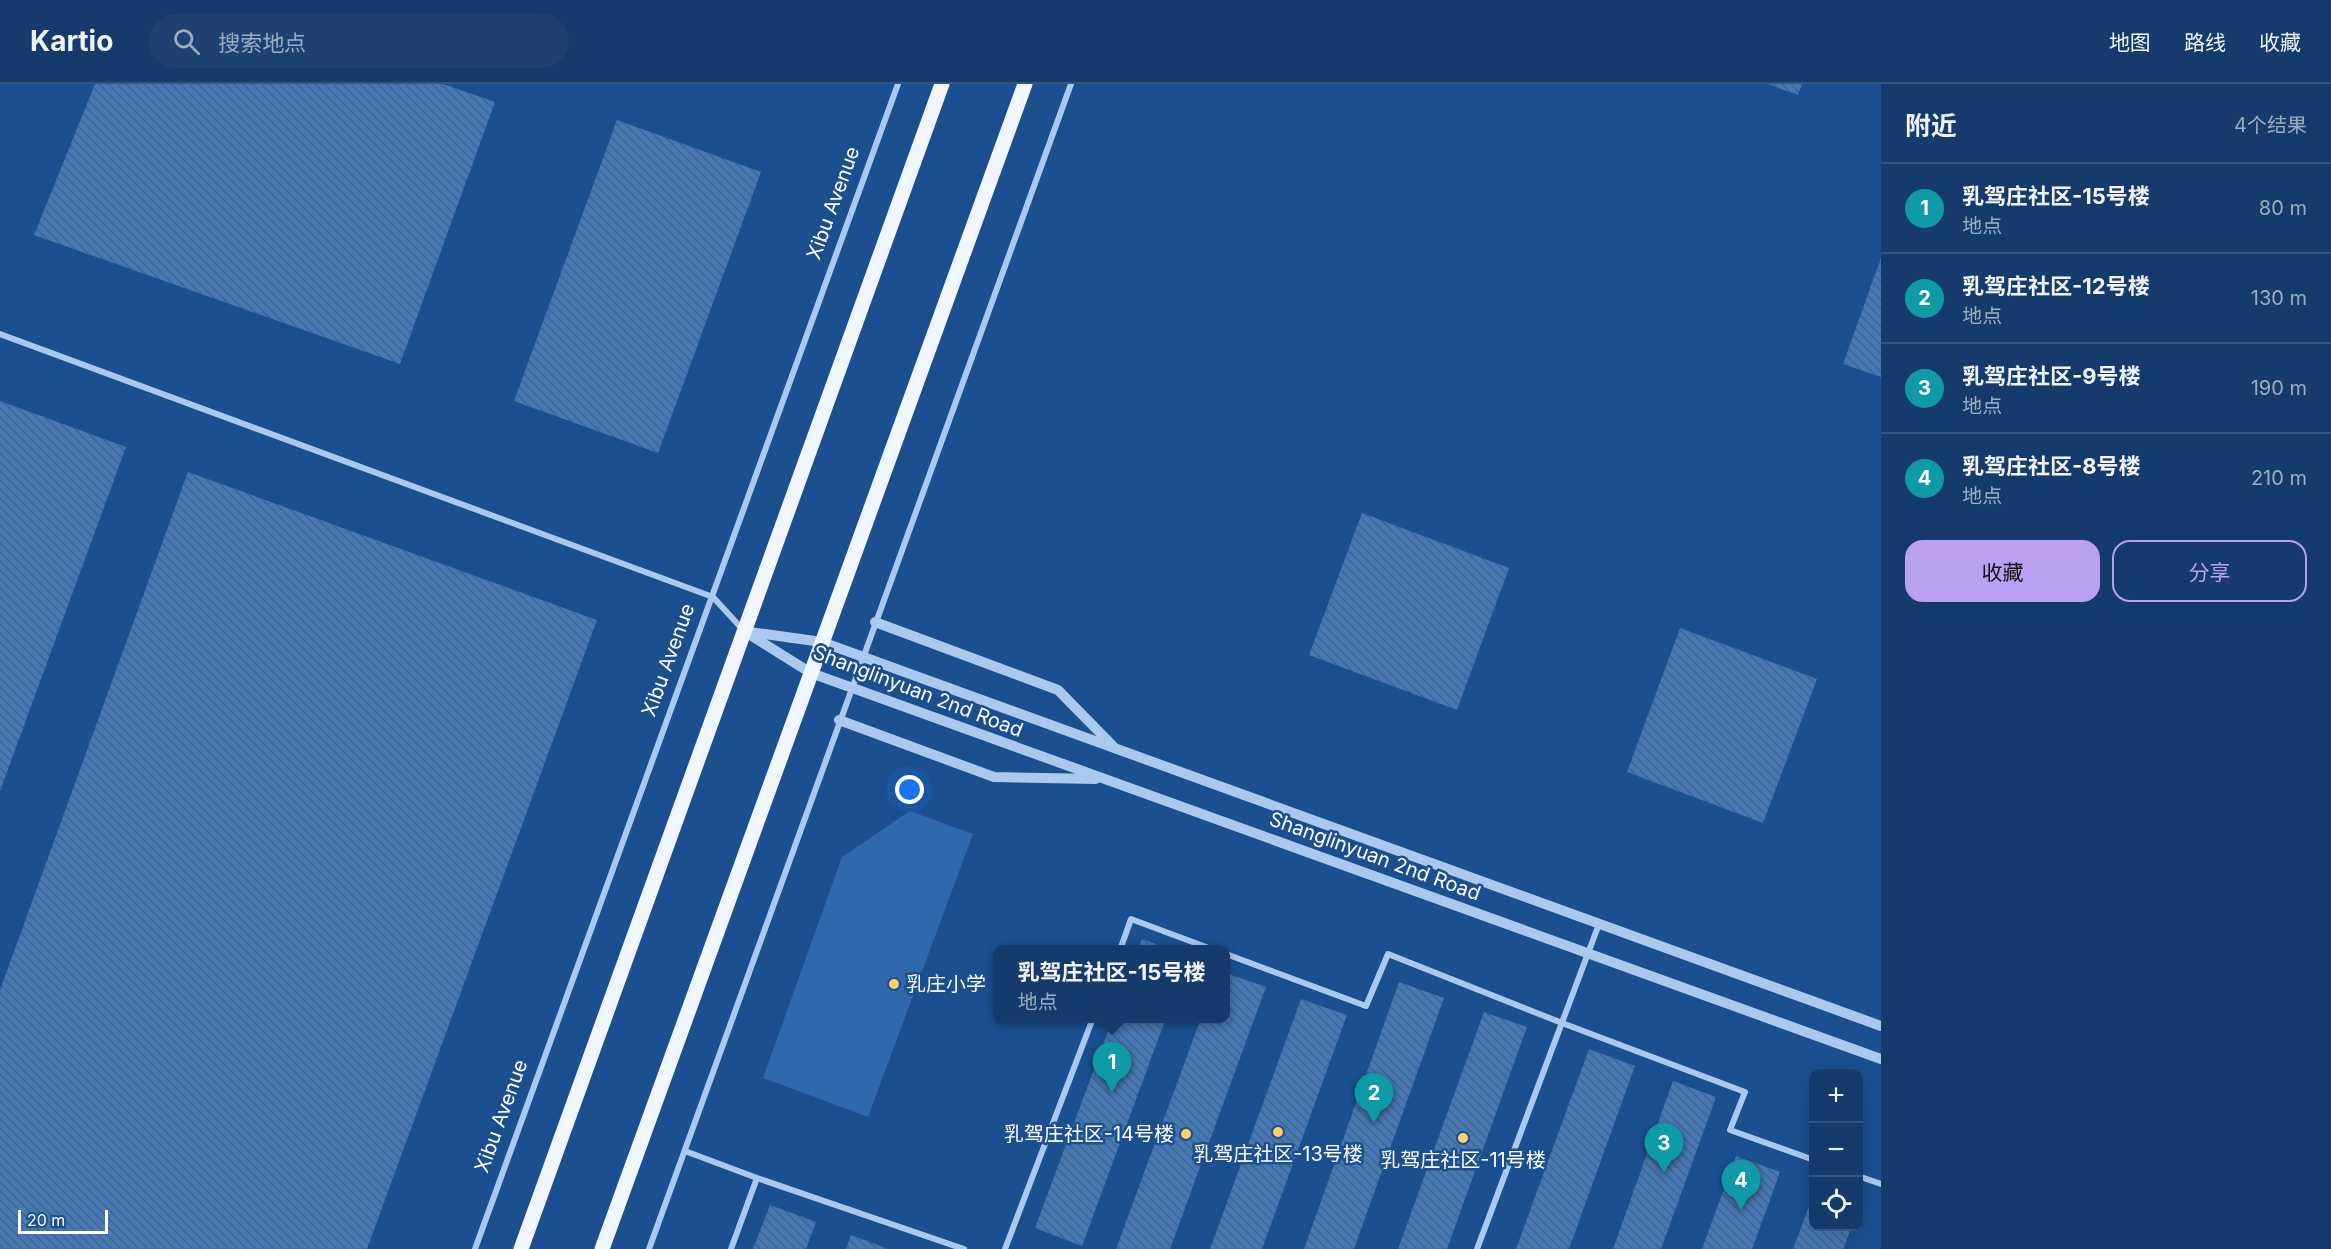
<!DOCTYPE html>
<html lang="zh">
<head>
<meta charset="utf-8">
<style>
  body { margin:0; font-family:Inter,"Noto Sans SC",sans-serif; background:#1d4271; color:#f1f3f6 }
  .controls { position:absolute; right:18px; bottom:18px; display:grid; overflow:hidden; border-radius:12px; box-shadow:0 6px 24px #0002 }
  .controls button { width:54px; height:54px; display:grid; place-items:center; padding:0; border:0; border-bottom:2px solid #33557e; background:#143b6b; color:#f1f3f6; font:30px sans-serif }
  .scale { position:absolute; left:18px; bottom:15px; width:90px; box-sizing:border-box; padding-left:6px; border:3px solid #fff; border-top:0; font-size:16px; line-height:21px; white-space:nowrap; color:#fff; -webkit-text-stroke:4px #1b4f8f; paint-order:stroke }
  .you { position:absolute; left:910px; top:706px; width:21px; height:21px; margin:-15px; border:4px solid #fff; border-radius:50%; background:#1a73e8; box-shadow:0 0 0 9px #1a73e833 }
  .badge { display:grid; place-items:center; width:39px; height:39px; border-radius:50%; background:#bca0f2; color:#fff; font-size:20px; font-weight:700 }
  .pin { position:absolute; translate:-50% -50px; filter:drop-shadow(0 2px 3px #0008) }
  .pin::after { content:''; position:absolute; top:32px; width:21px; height:18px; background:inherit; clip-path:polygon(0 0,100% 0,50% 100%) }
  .popup { position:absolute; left:993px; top:861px; width:237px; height:78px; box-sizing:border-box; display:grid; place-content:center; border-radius:12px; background:#143b6b; filter:drop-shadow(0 2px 4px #0005); font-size:20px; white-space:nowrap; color:#9dadc1 }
  .popup b { font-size:22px; color:#f1f3f6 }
  .popup::after { content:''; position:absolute; left:50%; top:100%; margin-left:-12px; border:12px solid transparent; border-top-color:#143b6b }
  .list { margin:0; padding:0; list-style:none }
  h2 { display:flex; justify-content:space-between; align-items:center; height:78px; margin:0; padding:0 24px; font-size:26px }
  h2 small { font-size:20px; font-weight:400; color:#9dadc1 }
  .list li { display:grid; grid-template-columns:39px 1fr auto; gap:18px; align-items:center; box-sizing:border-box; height:90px; padding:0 24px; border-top:2px solid #33557e }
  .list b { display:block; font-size:22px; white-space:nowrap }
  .list p { margin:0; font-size:20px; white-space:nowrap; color:#9dadc1 }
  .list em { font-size:20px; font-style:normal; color:#9dadc1 }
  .actions { display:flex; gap:12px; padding:18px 24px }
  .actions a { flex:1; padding:14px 0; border:2px solid #bca0f2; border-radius:18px; text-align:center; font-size:21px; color:#bca0f2 }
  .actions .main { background:#bca0f2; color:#111 }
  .icon { flex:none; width:33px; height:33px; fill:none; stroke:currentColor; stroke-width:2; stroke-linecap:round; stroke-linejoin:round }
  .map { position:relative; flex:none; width:1881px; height:1165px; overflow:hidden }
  header { display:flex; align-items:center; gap:36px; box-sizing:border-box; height:84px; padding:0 30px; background:#143b6b; border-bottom:2px solid #33557e }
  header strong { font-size:28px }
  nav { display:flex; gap:33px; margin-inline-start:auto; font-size:21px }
  .search { width:420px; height:54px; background:#1d4271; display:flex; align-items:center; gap:15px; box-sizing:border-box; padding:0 21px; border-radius:33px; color:#9dadc1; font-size:22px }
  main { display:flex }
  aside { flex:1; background:#143b6b }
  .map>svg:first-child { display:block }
  .pitch { fill:#2e69ad }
  .building { fill:url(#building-back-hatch) }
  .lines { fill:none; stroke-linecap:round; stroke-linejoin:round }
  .minor { stroke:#a9c9ee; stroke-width:6 }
  .tertiary { stroke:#a9c9ee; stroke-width:10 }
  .primary { stroke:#f0f6ff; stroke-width:15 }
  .poi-dot { fill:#ffd166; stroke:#1b4f8f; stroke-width:2 }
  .labels { text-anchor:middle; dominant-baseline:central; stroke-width:5; stroke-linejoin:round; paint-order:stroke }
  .street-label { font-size:20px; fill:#fff; stroke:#1b4f8f }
  .poi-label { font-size:20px; fill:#fff; stroke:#1b4f8f }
</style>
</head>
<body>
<header>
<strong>Kartio</strong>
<div class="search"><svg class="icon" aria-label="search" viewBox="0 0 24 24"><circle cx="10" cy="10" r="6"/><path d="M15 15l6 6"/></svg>搜索地点</div>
<nav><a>地图</a><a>路线</a><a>收藏</a></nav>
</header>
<main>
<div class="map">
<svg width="1881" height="1165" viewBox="0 0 1881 1165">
  <defs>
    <pattern id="building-back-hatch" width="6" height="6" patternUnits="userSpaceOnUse" patternTransform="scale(1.5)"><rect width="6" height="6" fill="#4478b7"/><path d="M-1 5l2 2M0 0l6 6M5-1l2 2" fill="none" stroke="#486282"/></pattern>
  </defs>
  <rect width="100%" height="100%" fill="#1b4f8f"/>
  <path class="pitch" d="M910,727l63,23 -105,283 -105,-39 79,-221z"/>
  <path class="building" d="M95,0h348l52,18 -95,262 -366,-129z
    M1768,0h34l-4,11z
    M617,36l144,52 -103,281 -144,-52z
    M1881,174v119l-38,-13z
    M0,317l126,46 -126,344z
    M188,388l409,148 -230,629h-367v-259z
    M1362,429l147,55 -52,142 -148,-55z
    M1680,544l137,51 -54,144 -136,-51z
    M1142,855l28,10v1h-32z
    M1226,889l40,14 -96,262h-54l85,-231h25z
    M1399,898l45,16 -90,251h-50z
    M1301,915l46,16 -85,234h-52z
    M1484,928l43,15 -80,222h-49z
    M1113,934h53l-84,228 -47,-18z
    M1589,965l46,17 -66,183h-53z
    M1673,997l43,16 -55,152h-48z
    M1736,1072l44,16 -28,77h-50z
    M1814,1109v33h38l-9,23h-50z
    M770,1121l46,17 -10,27h-53z
    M851,1151l37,14h-42z"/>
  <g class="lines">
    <path class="minor" d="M0,250l713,263 31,34
      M1120,866l11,-31 83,31
      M1226,870l140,52 22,-52 174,69 183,69 -15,38 84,30
      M685,1067l72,27 207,71
      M1858,1092l23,8
      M475,1165l423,-1165
      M649,1165l422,-1165
      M731,1165l26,-71
      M1005,1165l88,-231
      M1477,1165l122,-325"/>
    <path class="tertiary" d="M875,538l183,68 55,56
      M744,547l67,42 1070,386
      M750,548l72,10 1059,384
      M839,636l155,57 102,2"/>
    <path class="primary" d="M521,1165l421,-1165
      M602,1165l423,-1165"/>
  </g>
  <g class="poi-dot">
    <circle cx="894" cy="900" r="6"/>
    <circle cx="1278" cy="1048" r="6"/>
    <circle cx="1186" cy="1050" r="6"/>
    <circle cx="1463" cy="1054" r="6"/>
  </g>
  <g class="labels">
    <g class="street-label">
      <text transform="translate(833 119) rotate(-70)">Xibu Avenue</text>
      <text transform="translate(668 576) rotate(-70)">Xibu Avenue</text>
      <text transform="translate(918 607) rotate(21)">Shanglinyuan 2nd Road</text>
      <text transform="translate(1375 772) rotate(20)">Shanglinyuan 2nd Road</text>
      <text transform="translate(501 1032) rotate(-70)">Xibu Avenue</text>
    </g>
    <g class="poi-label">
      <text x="906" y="900" text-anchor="start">乳庄小学</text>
      <text x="1174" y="1050" text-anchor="end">乳驾庄社区-14号楼</text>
      <text x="1278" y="1070">乳驾庄社区-13号楼</text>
      <text x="1463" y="1076">乳驾庄社区-11号楼</text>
    </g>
  </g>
</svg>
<div class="controls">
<button>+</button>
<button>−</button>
<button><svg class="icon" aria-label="locate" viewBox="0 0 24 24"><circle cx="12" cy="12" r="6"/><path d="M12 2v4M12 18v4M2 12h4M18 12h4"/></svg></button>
</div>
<div class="scale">20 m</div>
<div class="you"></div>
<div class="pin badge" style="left:1112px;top:1008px;background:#0f9aa8">1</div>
<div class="popup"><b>乳驾庄社区-15号楼</b>地点</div>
<div class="pin badge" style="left:1374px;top:1039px;background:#0f9aa8">2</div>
<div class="pin badge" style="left:1664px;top:1089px;background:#0f9aa8">3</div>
<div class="pin badge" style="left:1741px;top:1126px;background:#0f9aa8">4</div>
</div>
<aside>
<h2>附近<small>4个结果</small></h2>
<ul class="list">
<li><span class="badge" style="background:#0f9aa8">1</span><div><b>乳驾庄社区-15号楼</b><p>地点</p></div><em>80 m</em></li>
<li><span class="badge" style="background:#0f9aa8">2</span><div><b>乳驾庄社区-12号楼</b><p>地点</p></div><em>130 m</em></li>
<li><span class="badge" style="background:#0f9aa8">3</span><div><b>乳驾庄社区-9号楼</b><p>地点</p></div><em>190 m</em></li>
<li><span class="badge" style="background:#0f9aa8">4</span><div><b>乳驾庄社区-8号楼</b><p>地点</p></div><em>210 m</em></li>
</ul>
<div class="actions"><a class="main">收藏</a><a>分享</a></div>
</aside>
</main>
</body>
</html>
